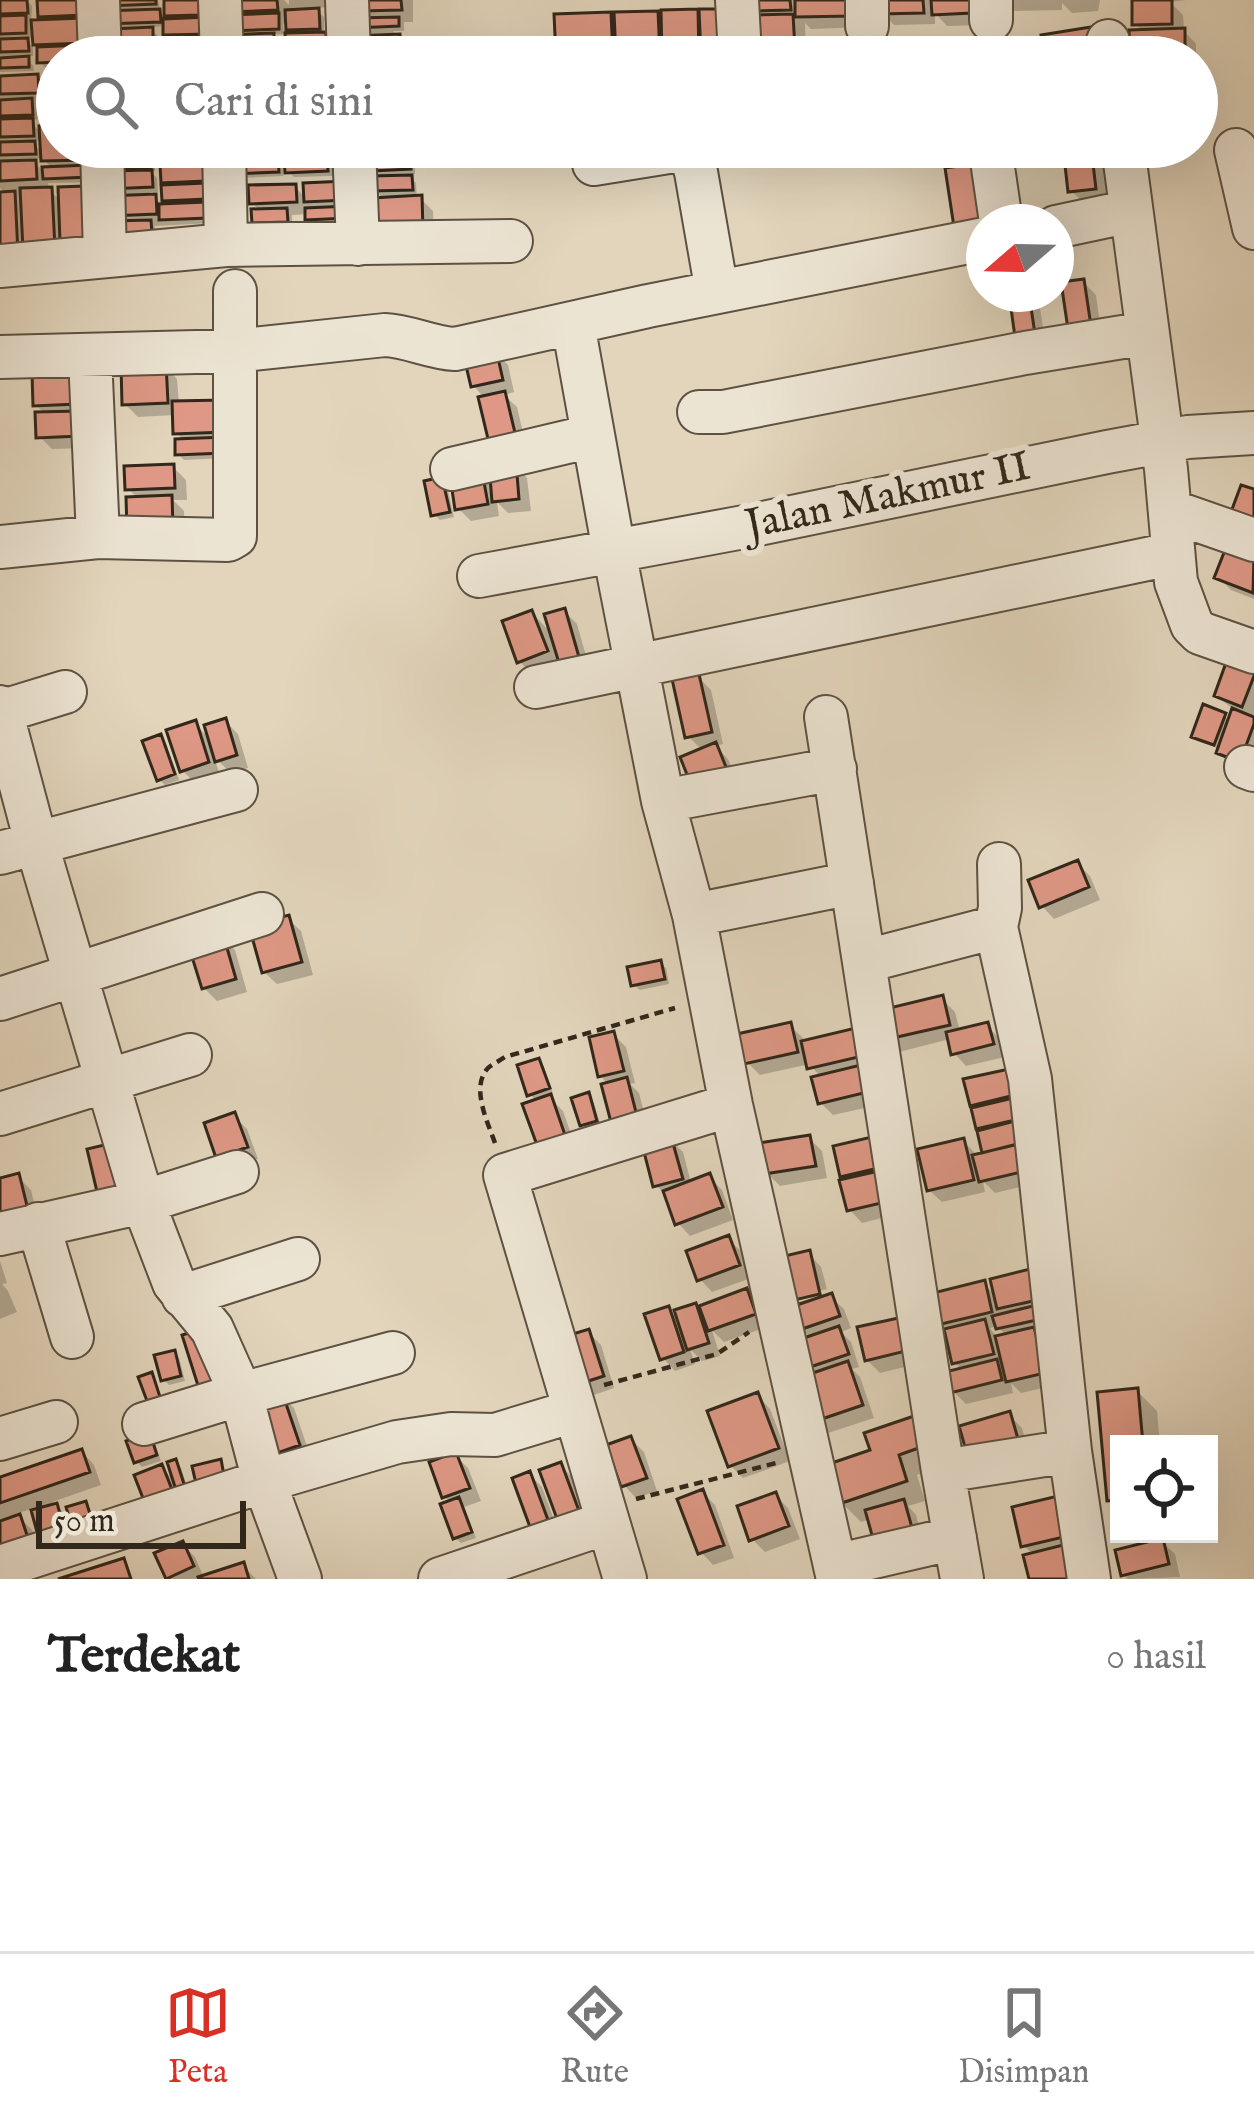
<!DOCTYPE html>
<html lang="id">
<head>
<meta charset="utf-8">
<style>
  body { margin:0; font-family:"IM FELL English",serif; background:#f6f6f6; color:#222 }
  .controls { position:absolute; right:36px; bottom:36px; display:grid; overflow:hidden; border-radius:0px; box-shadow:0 12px 48px #0002 }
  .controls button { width:108px; height:108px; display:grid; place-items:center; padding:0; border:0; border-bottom:3px solid #e0e0e0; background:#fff; color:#222; font:60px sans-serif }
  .compass { position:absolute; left:966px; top:204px; width:108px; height:108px; border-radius:50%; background:#fff; box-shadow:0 12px 48px #0002; rotate:250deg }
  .scale { position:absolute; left:36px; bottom:30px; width:210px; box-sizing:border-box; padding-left:12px; border:6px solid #31271a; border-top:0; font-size:33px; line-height:42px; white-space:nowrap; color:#31271a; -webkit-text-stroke:9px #ece4d3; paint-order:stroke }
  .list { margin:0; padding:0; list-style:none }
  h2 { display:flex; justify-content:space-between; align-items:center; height:156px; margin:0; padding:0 48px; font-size:51px }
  h2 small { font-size:39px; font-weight:400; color:#767676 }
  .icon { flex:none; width:66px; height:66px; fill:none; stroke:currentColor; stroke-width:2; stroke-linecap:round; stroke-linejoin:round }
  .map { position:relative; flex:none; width:1254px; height:1579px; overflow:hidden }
  .search { position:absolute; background:#fff; box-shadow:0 12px 48px #0002; left:36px; right:36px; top:36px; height:132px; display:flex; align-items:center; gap:30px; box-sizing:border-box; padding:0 42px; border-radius:66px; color:#767676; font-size:45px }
  .sheet { height:372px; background:#fff }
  nav { display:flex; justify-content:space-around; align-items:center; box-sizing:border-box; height:168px; border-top:3px solid #e0e0e0; background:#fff; font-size:33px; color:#767676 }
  nav a { display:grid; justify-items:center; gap:6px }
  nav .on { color:#d93025 }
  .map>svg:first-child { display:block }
  .shadow { fill:#0003; fill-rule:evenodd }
  .building { fill:#de9885; stroke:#31271a; stroke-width:3 }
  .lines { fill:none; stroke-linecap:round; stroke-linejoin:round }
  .minor-casing { stroke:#5d5242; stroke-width:46 }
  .path { stroke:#31271a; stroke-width:4.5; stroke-dasharray:9 6; stroke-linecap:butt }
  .minor { stroke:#ece4d3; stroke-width:42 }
  .labels { text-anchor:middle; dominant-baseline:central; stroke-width:12; stroke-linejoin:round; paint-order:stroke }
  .street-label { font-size:42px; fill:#31271a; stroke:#ece4d3 }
</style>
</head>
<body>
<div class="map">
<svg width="1254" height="1579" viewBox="0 0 1254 1579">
  <rect width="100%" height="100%" fill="#e2d5bc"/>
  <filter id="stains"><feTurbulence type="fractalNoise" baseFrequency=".00167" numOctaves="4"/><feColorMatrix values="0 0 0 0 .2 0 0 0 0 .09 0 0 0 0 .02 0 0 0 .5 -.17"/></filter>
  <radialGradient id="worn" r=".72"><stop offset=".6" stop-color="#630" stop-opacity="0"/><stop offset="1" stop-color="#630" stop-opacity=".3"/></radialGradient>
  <path class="shadow" d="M0,0h26l6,6 -1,17 17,-1 -7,-7 10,-15h32l14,54 -40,3v10l-11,1 -6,-6v-14l-4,-5 -1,-6 -12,1 10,9v9h-9l9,9 1,6 -34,1z
    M108,0h50l2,9h-4l12,12 -1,-21h34l13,51 -16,1 6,5h-31l-15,-15v7h-6l8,8h-51l15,-5 -8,-8zM166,26v8l7,7h-15v-5l-9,-9z
    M232,0h52l5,5v-5h38l1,7 -14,1 10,9v18l6,5v7l-9,1 9,9h-40l8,-4 -9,-10 6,-7 -12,-13 1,11h-13l7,8 1,8h-5l7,7h-54z
    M362,0h51v22h-9v9h-11l12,12 1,13 -42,1 -6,-30 15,-6 -11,-11z
    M755,0h109v27l-53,2 -6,-6 1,34h-41l-8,-9 6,-31 -7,-7z
    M881,0h102v25l-36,1 -12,-13v11l-41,1 -12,-13z
    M1003,0h97l-2,11 -26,2 -10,-10v7l-47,1z
    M1149,0h37l-16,2 13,13 1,16 12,13v13h-58l-5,-5 11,-20 -9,-8z
    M727,12l14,45h-182l51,-42 8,8 -1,-8z
    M1045,37l60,20h-57z
    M37,77l12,12 8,-12v44h-8l-12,-12 1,10 -8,1 7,9 20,-1v19h44l-7,35 -46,1 1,7 12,11 37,51 -90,14 -8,-71h7l-7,-7v-109zM43,140l1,14 -13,-13zM42,158l12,12h-12l-11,-11z
    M1197,88l6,6 1,23 -7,1z
    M111,147h93l8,76 -57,3 1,12 -36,2zM166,154l1,13h-4l3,41 -17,-16h9l-1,-14 -7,-7h5v-9l-7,-7z
    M231,147h45l2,9h-5l15,15 17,-11 -9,-8v-5h36l1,9h-10l9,9v11l-38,1 -11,-11v10l-44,2z
    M365,147h37v3l-32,2z
    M1023,147h74l5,4 5,50 -23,2 -13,-12 -5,-43 -37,5z
    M409,157l6,5v12h-8l9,9 1,16 3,-1 13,13 1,31 -60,-52 11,-11 -10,-9z
    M345,184l8,39 -39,1 -6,-5v-5l-16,1v12l-31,1 -6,-6 6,-10 -9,-9 43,-16 12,12z
    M1083,282l13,13 6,43 -19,2z
    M1012,294h19l8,8 7,44 -28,-11z
    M495,352l13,13 6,27 -10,3 13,12 10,43 -53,-64z
    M165,366l12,13 2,25 45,-1 5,55 -45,2 -6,-6 7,-13 -9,-8 -1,-18 -37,2 -13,-13z
    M76,375l15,73 -39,1 -13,-13 7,-21 -10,-10z
    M515,465l12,13 4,33 -23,2 -11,-11 2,14 -28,5 -13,-13 23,-34 13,12z
    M173,467l13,13 1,20h-14l11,11 1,29 -57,-51z
    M427,483l20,3 7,31 -14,3 -6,-6z
    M1254,559v40l-23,-9 -13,-13z
    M564,611l13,13 13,46 -58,4 -13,-13 13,-48 21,22z
    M1254,661v109l-22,-5 -13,-13 1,-3 -20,-7 -5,-6 29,-21 6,7 4,-12 -17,-14z
    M698,677l13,13 12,54 -8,2 13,13 9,21 -53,-21 19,-8 -15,-15z
    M225,721l13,13 10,34 -17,5 -17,-16 6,18 -25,8 -13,-13 13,-46 17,17z
    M160,738l6,5 13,37 -14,5 -6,-6z
    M1077,863l13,13 10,24 -46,19 -12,-13z
    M288,919l13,12 12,44 -36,9 -13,-12z
    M222,937l13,13 12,42 -30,9 -13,-13z
    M660,963l6,5 3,16 -29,6 -6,-5z
    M942,999l13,13 5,20 27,-6 13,13 5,18 -39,9 -12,-13 -4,-14 -51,13 -13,-13z
    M790,1026l13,12 1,5 56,-13 23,74 -50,11 -12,-12v-25l-11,-14 -50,11 -13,-13z
    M613,1034l13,13 9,36 -5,1 9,9 11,43 -49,-60z
    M538,1061l6,6 9,27 -5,2 15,15 13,37 -46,-54z
    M1008,1072l37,109 -50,12 -12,-12 2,11 -43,10 -13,-12 34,-49 13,13 9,1 -18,-73z
    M588,1096l5,5 8,25 -13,4 -6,-5z
    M234,1116l13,13 11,30 -26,10z
    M809,1138l13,13 5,27 -47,8 -13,-13z
    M671,1140l12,12 8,31 18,-6 13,13 11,30 -43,16 -12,-13 -9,-25 -13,-13z
    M836,1148l58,31 7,34 -39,10 -12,-13 -2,-29 -5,-5z
    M18,1177l13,13 10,41 -41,-24v-26z
    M728,1239l13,12 10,27 -39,14 -12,-13z
    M809,1254l12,13 6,22 -33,8v6l34,-8 16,14 7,19 -10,4 10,10 8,25 -7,2 8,8 14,41 -46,15 -13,-12 -14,-41 10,-42 -10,-10 -12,-28z
    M0,1261l7,22 -5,1 6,7 9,21 -17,7z
    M984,1284l13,13 49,-13 -6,41 -9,2 15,16 10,42 -35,8 -10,-10 2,10 -47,11 -13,-13 10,-20 -8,-8 -6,-25 -14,-13zM998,1326l1,2 8,8 -9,3 -8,-11z
    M746,1292l13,12 8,23 -43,15 -12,-12 8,26 -18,5 -12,-12 5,15 -20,7 -12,-13 5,-49 13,13 14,-16 3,3z
    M902,1320l19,43 -41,10 -13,-13z
    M588,1332l13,13 13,43 -20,7 -13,-13z
    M174,1353l5,5 6,23 -16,4 -6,-6z
    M1137,1391l20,20 3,33h-41v66l-10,-10 -9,-106z
    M281,1395l13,13 17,50 -23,8 -13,-12z
    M758,1396l12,13 20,52 -47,17 -13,-13z
    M1009,1415l13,13 9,31 -69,-31z
    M916,1418l29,47 -28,10 8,26 -17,5 8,9 9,33 -54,-29 -10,3 -20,-20z
    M631,1439l13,13 13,39 -21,7 -12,-13z
    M154,1442l7,19 -19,6 -6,-6 -6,-18z
    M82,1452l12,13 7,20 -49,17 22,21 11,-18 6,5 6,20 -54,11 -9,-33 -18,6 16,16 12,35 -44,-41v-44z
    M455,1455l13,13 13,33 -17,6 12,31 -15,5 -6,-5 -4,-35 -6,-6z
    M175,1463l6,5 8,24 -26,30 -2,-55 15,15z
    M560,1465l13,13 20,54 -50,-61z
    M529,1474l13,13 17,46 -14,5 -29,-59z
    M702,1492l13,13 19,53 -21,7 -12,-13z
    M775,1495l13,13 12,31 -35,13 -13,-13z
    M1057,1500l22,79h-47l2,-24 -10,-9z
    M1162,1542l13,12 5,23 -52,2 -5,-4z
    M182,1544l13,13 9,21 39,-12 13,13h-86z"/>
  <path class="building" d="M0,0h27l1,13 -28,1z
    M37,0h47l1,15 -47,2z
    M105,0h51v4l-50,2z
    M164,0h35v15l-35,1z
    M229,0h48l1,10 -49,2z
    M359,0h42l1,10 -42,1z
    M752,0h38l1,10 -38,1z
    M795,0h57l1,16 -58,1z
    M878,0h45l1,13 -45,1z
    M931,0h40l1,13 -40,2z
    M1132,0h40v24l-40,1z
    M319,8l1,21 -34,1 -1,-20z
    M160,9l1,13 -57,2v-13z
    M698,9l1,48h-37l-1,-47z
    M699,9h29l2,48h-29z
    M658,11l2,46h-44l-2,-45z
    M611,12l2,45h-57l-2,-43z
    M279,13v16l-52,2v-16z
    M793,14l2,35 -41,1 -1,-35z
    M26,15v18l-26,1v-18z
    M209,17l1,17 -47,1v-16z
    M399,17v9l-44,2v-10z
    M85,18l1,25 -53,2 -2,-25z
    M153,27v17l-40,2 -1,-17z
    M1091,27l4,26 -50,4 -4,-22z
    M1185,28v23l-55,2 -1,-23z
    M326,32v11l-40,2 -1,-12z
    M274,33v12l-50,2v-12z
    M400,34l1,18 -44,2 -1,-18z
    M209,37l1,9 -50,3v-11z
    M28,38l1,13 -29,1v-13z
    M83,45v12h-26v5l-20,1v-16z
    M155,47l1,10h-50v-7z
    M326,49l1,8h-40l-1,-7z
    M280,52v5h-56v-3z
    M1184,53v4h-48v-3z
    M29,56v11l-29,1v-10z
    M38,74l1,19 -39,1v-18z
    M45,74h12v20h-11z
    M32,98l1,17 -33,1v-16z
    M57,99v17h-17l-1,-16z
    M33,118l1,18 -34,1v-18z
    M57,125v22h33v13l-49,1 -2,-35z
    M35,141l1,13 -36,1v-13z
    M162,147h42v14l-41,1z
    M228,147h46v5l-45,1z
    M293,147h35v4l-35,2z
    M1063,147h28l5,42 -28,3z
    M151,153v14l-43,2 -1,-14z
    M410,154l1,15 -39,2 -1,-16z
    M278,157l1,15 -49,2v-15z
    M327,157l1,14 -43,2 -1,-15z
    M36,160l1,19 -37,2v-20z
    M205,162l1,19 -45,2 -1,-19z
    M981,163l3,59 -30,5 -9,-59z
    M89,165l1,12 -47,2 -1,-12z
    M152,170l1,17 -46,2 -1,-18z
    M412,175l1,15 -42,1 -1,-15z
    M346,181l1,19 -43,2 -1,-19z
    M206,183l1,16 -45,2 -1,-16z
    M296,184l1,18 -48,2 -1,-19z
    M85,186l2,54 -27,2 -2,-55z
    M52,187l3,62 -32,1 -3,-62z
    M15,191l3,63 -18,1v-63z
    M156,194l1,20 -49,2 -1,-20z
    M422,195l1,35 -50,2 -1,-34z
    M207,202l1,16 -49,2v-16z
    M349,206v12l-44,2v-12z
    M287,208l1,14 -36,1 -1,-14z
    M151,220l1,14 -41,1v-14z
    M1084,279l7,47 -23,3 -7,-47z
    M1009,294h20l6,40 -20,3z
    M496,349l7,31 -32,7 -7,-30z
    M166,363l2,40 -46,2 -1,-40z
    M77,372l1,32 -45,2 -1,-33z
    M505,391l11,46 -27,6 -11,-46z
    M225,400l2,32 -54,2 -1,-33z
    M79,411l1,25 -44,2 -1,-26z
    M225,437v16l-50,2v-16z
    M516,462l3,37 -27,3 -3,-38z
    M174,464l1,24 -50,2 -1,-24z
    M482,471l6,33 -33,6 -5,-34z
    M442,477l8,35 -19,4 -7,-35z
    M1241,485l13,4v31l-23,-8z
    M172,495l1,33 -46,2 -1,-33z
    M1227,545l27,10 -1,38 -39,-15z
    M565,608l14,49 -20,6 -15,-49z
    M532,610l16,41 -31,12 -15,-42z
    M1231,649l23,8v19l-12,31 -28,-11z
    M699,674l13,58 -27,6 -13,-59z
    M1203,704l23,9 -12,32 -23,-8z
    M1232,708l22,9v7l-14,38 -24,-9z
    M226,718l11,37 -22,7 -11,-37z
    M196,720l13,42 -29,10 -14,-42z
    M161,734l14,40 -18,7 -15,-40z
    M716,742l10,25 -36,15 -10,-25z
    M1078,860l11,27 -50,21 -11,-28z
    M289,915l13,47 -40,11 -13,-47z
    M223,934l13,45 -34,10 -14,-45z
    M661,960l4,19 -34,7 -4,-19z
    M943,995l7,30 -66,15 -7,-29z
    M791,1022l7,30 -54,12 -7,-30z
    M988,1022l6,22 -43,11 -5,-23z
    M860,1027l7,28 -60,14 -6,-28z
    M614,1031l10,40 -26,6 -9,-40z
    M539,1058l11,30 -23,8 -10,-31z
    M865,1064l7,27 -54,13 -7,-27z
    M1009,1069l6,26 -45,11 -7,-27z
    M627,1077l12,47 -26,6 -12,-46z
    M589,1092l8,29 -17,5 -9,-28z
    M551,1094l14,41 -28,10 -15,-41z
    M1013,1098l6,21 -43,10 -5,-21z
    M235,1112l13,35 -32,11 -12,-35z
    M1019,1120l6,22 -43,11 -5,-22z
    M810,1135l6,31 -52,8 -5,-31z
    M671,1136l12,43 -30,8 -11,-43z
    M876,1136l7,31 -43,10 -7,-31z
    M964,1138l10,42 -47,11 -10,-42z
    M121,1141l11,47 -34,8 -11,-47z
    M1028,1142l6,27 -55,13 -7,-27z
    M883,1170l7,31 -43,10 -8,-31z
    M19,1173l11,45 -30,1v-41z
    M710,1173l13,34 -48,18 -12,-34z
    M729,1235l11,30 -43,16 -11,-30z
    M810,1250l10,44 -34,8 -10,-44z
    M1034,1268l8,31 -45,10 -7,-30z
    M985,1280l7,32 -59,14 -8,-31z
    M747,1288l9,26 -48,17 -9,-25z
    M832,1293l8,23 -41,14 -8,-23z
    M696,1303l13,40 -22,7 -13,-40z
    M669,1306l15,46 -24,8 -16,-46z
    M1033,1306l4,14 -41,9 -4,-13z
    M903,1317l7,33 -45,11 -8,-34z
    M985,1319l9,35 -42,10 -8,-35z
    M839,1326l10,28 -51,17 -9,-28z
    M1034,1327l11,46 -39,9 -11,-46z
    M206,1328l19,59 -24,8 -19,-60z
    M589,1329l15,47 -25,8 -16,-47z
    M175,1350l6,26 -20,5 -7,-26z
    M997,1359l5,21 -52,13 -5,-21z
    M848,1361l15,44 -50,17 -15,-44z
    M152,1372l8,25 -13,4 -9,-24z
    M1138,1388l5,56h-24v56l-12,1 -10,-109z
    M282,1392l18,53 -28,10 -19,-53z
    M758,1392l21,56 -51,19 -21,-56z
    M1010,1411l10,35 -51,15 -10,-35z
    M917,1415l10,30 -28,10 8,26 -68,23 -13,-39 44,-15 -6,-17z
    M150,1433l7,22 -23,8 -8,-22z
    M631,1436l16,42 -26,9 -15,-42z
    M82,1449l8,23 -90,31v-26z
    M456,1452l14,36 -28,10 -13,-36z
    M176,1459l9,28 -9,3 -9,-28z
    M221,1459l4,22 -28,7 -5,-22z
    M561,1462l21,57 -22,8 -21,-57z
    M162,1464l14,36 -28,11 -14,-36z
    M530,1471l18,49 -18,7 -18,-49z
    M703,1489l21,56 -26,9 -21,-55z
    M776,1492l13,34 -40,15 -12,-35z
    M1058,1496l10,40 -47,11 -9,-40z
    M459,1497l13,35 -19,7 -13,-35z
    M904,1499l10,36 -39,11 -10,-36z
    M86,1501l7,23 -20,7 -7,-24z
    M57,1503l9,32 -26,8 -9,-33z
    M20,1514l13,39 -33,11v-43z
    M1163,1538l6,26 -48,12 -6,-26z
    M183,1541l11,25 -28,13 -12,-26z
    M1063,1545l8,34h-42l-6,-24z
    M124,1558l7,21h-73z
    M244,1562l5,17h-50l-1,-2z"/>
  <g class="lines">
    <g class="minor-casing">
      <path id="minor" d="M98,0l2,57
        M220,0l2,57
        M347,0l2,57
        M737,0l2,37
        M867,0v26
        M991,0v20
        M1108,41l2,16
        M102,147l3,109
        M224,147l2,98
        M354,147l4,97
        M990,147l11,75
        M1123,147l43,322 10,113 16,43 8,8 54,19
        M1236,150l18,78
        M594,164l87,-14 10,5 5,17 21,120
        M1056,227l75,-16
        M0,266l226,-21 285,-4
        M573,324l41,227 49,250 31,114 37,190 107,474
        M0,357l235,-6 150,-16c24,1 46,13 70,14l193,-43 336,-67
        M699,412h24l302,-59 122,-20
        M452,469l140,-33
        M1171,511l83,29
        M98,537l130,3 7,-4v-245
        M0,547l98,-10 -8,-181
        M479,576l265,-49 363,-75 81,-15 66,-4
        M536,687l635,-133
        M0,707l36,135 107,360 31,81 38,46 29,65 23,87 36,98
        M0,712l65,-20
        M826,717l117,754 19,108
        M1246,767l8,3
        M663,801l172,-32
        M0,853l236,-63
        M694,915l158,-32
        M996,927l34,152 40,372
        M866,961l130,-34 4,-19 -1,-44
        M0,999l262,-85
        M0,1114l190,-59
        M38,1224l34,113
        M0,1234l143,-32 94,-30
        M183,1296l115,-37
        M144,1424l97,-30 152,-41
        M0,1439l56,-17
        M943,1471l127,-20 19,128
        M835,1566l120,-28
        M0,1567l264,-86 133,-39 54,-8 44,1 79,-24
        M440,1579l166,-56
        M625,1579l-120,-404 226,-70"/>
    </g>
    <path class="path" d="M495,1143c-7,-20 -25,-56 -7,-75 5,-4 11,-7 17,-11l170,-49
      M604,1385l113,-31 32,-22
      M636,1499l140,-36"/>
    <use href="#minor" class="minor"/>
  </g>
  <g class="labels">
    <g class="street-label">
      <text transform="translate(888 497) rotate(-12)">Jalan Makmur II</text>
    </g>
  </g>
  <rect width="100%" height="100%" filter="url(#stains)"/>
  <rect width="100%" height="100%" fill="url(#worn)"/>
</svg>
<div class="controls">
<button><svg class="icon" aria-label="locate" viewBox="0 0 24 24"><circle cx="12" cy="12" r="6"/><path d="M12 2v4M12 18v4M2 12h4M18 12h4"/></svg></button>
</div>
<svg class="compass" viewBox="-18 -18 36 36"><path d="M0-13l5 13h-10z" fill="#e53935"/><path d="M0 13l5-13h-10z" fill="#767676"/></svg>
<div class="scale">50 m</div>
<div class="search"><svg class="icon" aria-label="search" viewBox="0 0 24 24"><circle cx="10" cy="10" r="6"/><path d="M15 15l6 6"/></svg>Cari di sini</div>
</div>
<section class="sheet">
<h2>Terdekat<small>0 hasil</small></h2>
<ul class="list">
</ul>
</section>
<nav>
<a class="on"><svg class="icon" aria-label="map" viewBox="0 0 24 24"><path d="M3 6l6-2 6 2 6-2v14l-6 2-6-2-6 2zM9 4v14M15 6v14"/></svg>Peta</a>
<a><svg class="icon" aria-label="directions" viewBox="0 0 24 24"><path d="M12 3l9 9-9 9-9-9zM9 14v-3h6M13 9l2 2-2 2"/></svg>Rute</a>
<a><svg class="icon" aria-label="saved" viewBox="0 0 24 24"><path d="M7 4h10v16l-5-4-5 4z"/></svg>Disimpan</a>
</nav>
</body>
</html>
